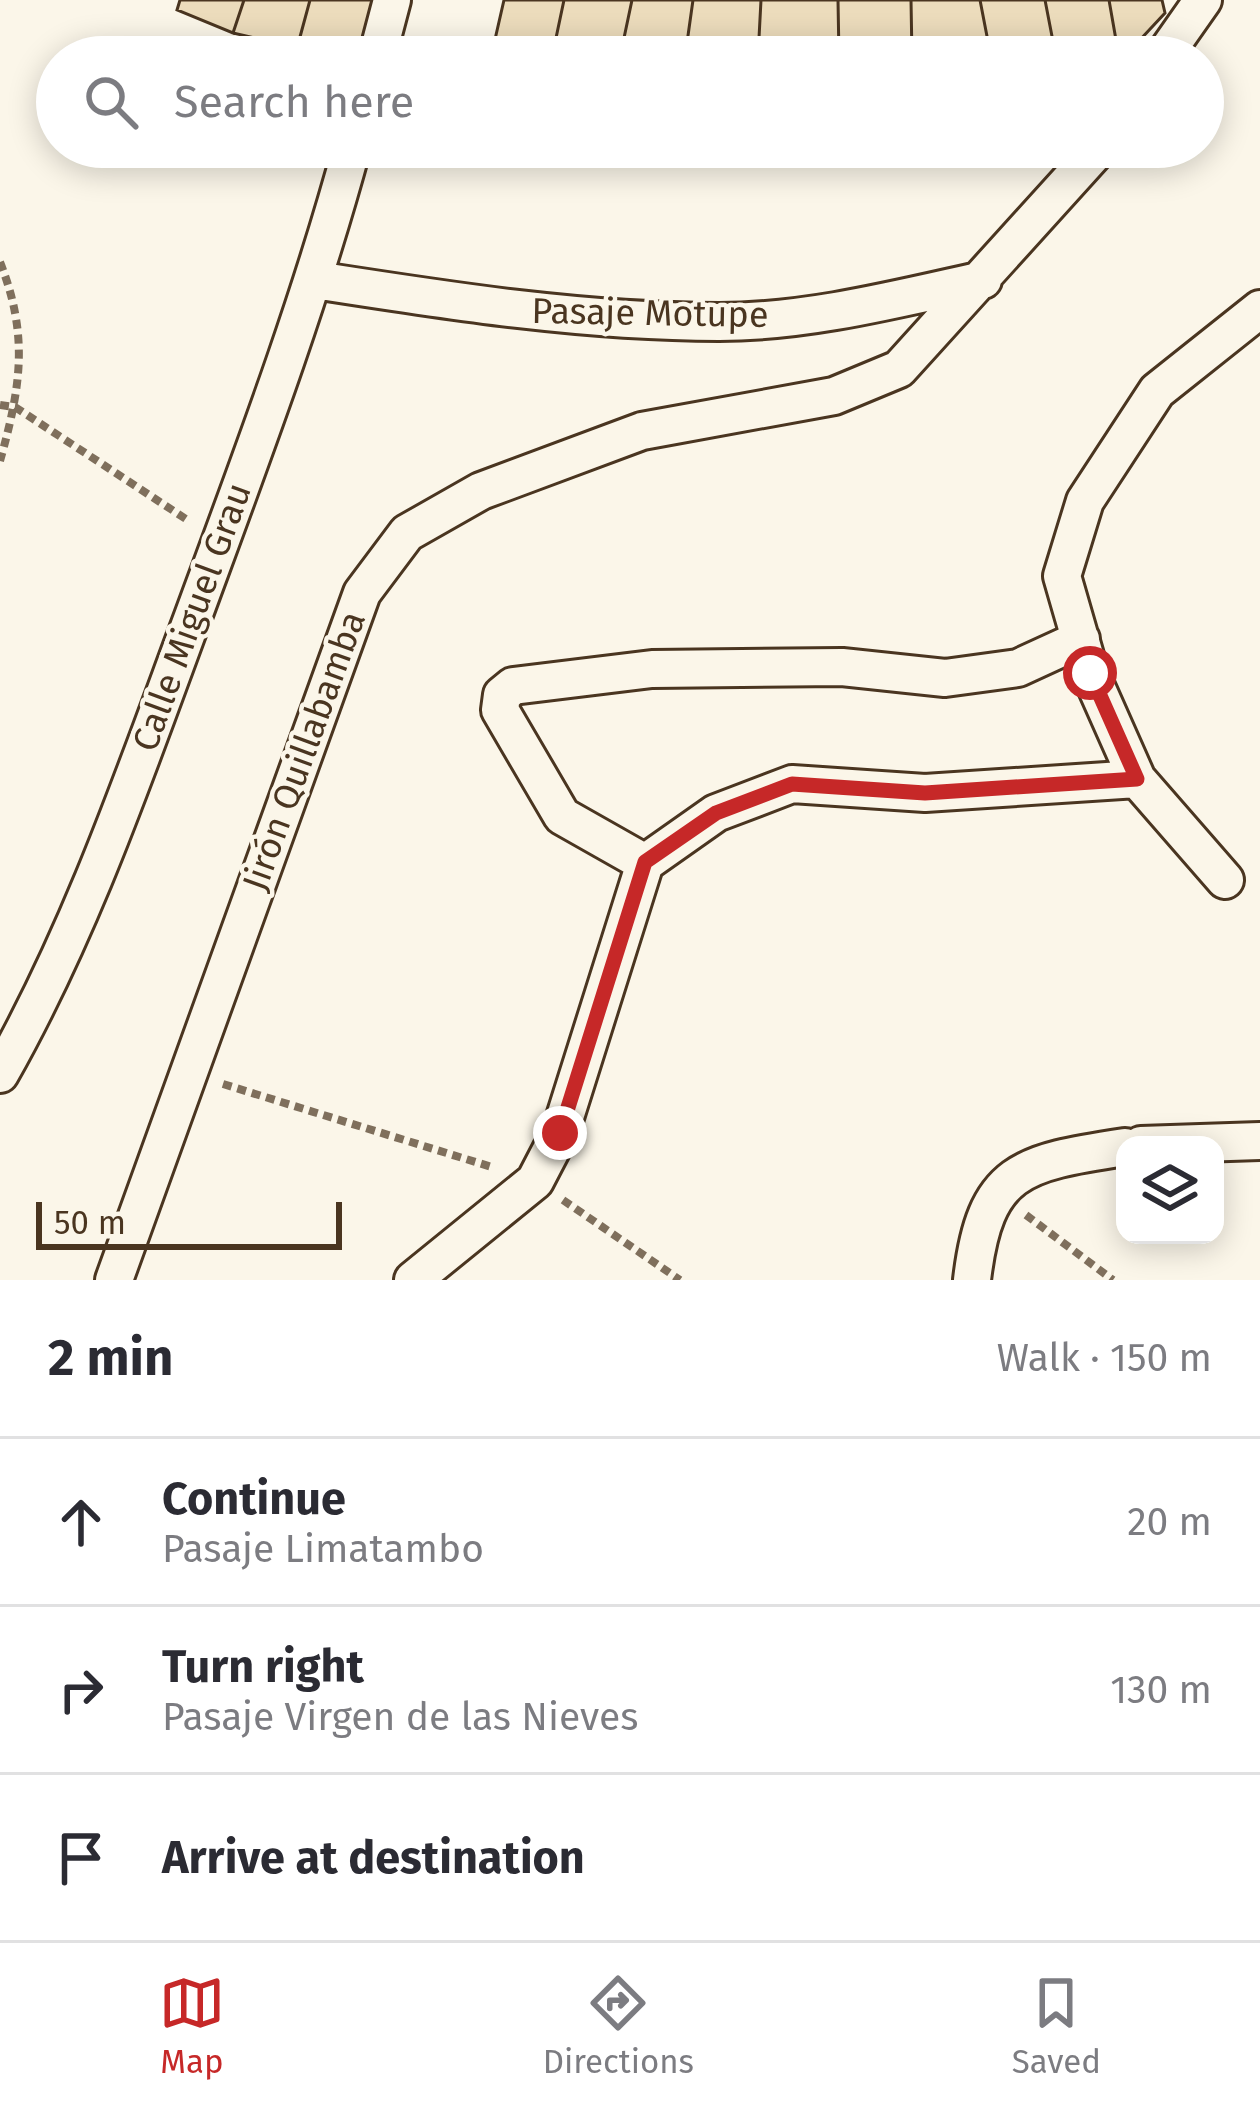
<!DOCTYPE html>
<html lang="en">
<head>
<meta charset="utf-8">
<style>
  body { margin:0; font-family:"Fira Sans",sans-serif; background:#f7f7f7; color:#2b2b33 }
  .controls { position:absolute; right:36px; bottom:36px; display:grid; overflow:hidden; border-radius:24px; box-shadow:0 6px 30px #0003 }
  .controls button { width:108px; height:108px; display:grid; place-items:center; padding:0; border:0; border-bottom:3px solid #e1e1e2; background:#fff; color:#2b2b33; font:60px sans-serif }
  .scale { position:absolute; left:36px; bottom:30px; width:306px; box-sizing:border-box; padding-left:12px; border:6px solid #4a3520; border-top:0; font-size:33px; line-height:42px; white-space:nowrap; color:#4a3520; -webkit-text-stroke:9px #fbf6e9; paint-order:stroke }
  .stop { position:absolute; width:36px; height:36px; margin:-27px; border:9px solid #c62828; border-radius:50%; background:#fff }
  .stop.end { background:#c62828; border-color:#fff; box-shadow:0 3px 12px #0008 }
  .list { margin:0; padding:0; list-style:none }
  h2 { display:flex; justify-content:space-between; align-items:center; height:156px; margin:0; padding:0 48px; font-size:51px }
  h2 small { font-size:39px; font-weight:400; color:#7c7c81 }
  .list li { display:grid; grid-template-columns:78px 1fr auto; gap:36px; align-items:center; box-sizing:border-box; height:168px; padding:0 48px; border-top:3px solid #e1e1e2 }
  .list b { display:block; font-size:45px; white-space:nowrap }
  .list p { margin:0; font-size:39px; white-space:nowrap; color:#7c7c81 }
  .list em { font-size:39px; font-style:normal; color:#7c7c81 }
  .icon { flex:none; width:66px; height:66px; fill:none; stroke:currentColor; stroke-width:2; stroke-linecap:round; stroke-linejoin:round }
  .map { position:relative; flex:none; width:1260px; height:1280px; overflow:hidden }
  .search { position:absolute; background:#fff; box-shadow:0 6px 30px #0003; left:36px; right:36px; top:36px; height:132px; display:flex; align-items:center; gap:30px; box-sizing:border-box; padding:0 42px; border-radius:66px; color:#7c7c81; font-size:45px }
  .sheet { height:660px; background:#fff }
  nav { display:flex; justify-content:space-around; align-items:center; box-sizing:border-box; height:168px; border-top:3px solid #e1e1e2; background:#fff; font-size:33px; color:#7c7c81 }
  nav a { display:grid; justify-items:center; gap:6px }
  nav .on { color:#c62828 }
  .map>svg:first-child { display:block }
  .building { fill:#ecdcbc; stroke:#4a3520; stroke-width:3 }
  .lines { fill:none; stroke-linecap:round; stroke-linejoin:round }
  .street-casing { stroke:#4a3520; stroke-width:42 }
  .path { stroke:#7f6f5c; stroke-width:8; stroke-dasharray:9 6; stroke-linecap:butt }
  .street { stroke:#fbf6e9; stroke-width:36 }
  .route { stroke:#c62828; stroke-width:15 }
  .labels { text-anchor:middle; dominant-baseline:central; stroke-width:9; stroke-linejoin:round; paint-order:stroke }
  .street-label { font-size:36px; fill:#4a3520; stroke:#fbf6e9 }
</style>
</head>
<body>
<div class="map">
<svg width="1260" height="1280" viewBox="0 0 1260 1280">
  <rect width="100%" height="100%" fill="#fbf6e9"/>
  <path class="building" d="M180,0h64l-11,33 -56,-23z
    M244,0h66l-13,48 -64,-15z
    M310,0h63l-13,57h-36l-27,-9z
    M504,0h60l-12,57h-61z
    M564,0h68l-12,57h-68z
    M632,0h61l-8,57h-65z
    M693,0h68l-3,57h-73z
    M761,0h77l1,57h-81z
    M838,0h73l1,57h-73z
    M911,0h69l11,57h-79z
    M980,0h65l11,57h-65z
    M1045,0h64l10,57h-63z
    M1109,0h53l3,13 -41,44h-5z"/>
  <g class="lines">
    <g class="street-casing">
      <path id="street" d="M377,57l15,-57
        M1163,57l40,-57
        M315,280c135,21 268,42 404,42 89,0 178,-23 264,-42
        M645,863l-83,-47 -62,-106 2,-15 11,-9 139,-17 190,-2 103,11 73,-10 63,-29
        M1225,880l-88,-101 -47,-106 -28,-97 23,-75 72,-110 103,-82
        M0,1074c81,-143 134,-298 191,-452 58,-158 117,-313 161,-475
        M1141,1145l119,-4
        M114,1280l248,-687 45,-60 74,-42 161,-60 192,-35 65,-27 201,-222
        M413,1280l122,-99 25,-48 85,-270 71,-50 76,-29 133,9 212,-14
        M972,1280c13,-111 49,-117 153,-133"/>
    </g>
    <path class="path" d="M0,262c29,74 21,124 0,199
      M0,405l15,2 174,114
      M223,1084l272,84
      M563,1200l117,80
      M1026,1215l87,65"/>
    <use href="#street" class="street"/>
  </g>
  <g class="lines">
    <path class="route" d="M560,1133l85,-271 71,-49 76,-29 133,9 212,-14 -47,-106"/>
  </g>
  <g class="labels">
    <g class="street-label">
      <text transform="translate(650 313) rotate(1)">Pasaje Motupe</text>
      <text transform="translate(192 617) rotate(-70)">Calle Miguel Grau</text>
      <text transform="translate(304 751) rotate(-70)">Jirón Quillabamba</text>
    </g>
  </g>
</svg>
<div class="controls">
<button><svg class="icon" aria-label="layers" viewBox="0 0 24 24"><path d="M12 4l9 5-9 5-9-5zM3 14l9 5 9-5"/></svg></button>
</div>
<div class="scale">50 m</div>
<div class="stop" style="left:1090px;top:673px"></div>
<div class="stop end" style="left:560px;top:1133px"></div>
<div class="search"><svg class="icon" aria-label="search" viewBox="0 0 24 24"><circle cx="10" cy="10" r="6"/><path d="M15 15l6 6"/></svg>Search here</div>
</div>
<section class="sheet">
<h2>2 min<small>Walk · 150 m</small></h2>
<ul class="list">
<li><svg class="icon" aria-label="ahead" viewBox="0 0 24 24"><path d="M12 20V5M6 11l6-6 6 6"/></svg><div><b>Continue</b><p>Pasaje Limatambo</p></div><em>20 m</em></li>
<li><svg class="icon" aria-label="right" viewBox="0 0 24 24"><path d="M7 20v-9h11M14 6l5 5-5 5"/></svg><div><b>Turn right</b><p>Pasaje Virgen de las Nieves</p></div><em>130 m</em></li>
<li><svg class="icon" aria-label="arrive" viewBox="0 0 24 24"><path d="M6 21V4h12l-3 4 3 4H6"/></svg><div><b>Arrive at destination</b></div></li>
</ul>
</section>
<nav>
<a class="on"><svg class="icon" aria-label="map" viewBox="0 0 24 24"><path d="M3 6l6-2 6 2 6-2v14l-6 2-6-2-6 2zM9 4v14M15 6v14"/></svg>Map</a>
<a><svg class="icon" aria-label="directions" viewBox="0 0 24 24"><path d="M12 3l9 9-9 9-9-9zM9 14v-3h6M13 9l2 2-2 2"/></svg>Directions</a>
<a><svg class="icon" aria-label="saved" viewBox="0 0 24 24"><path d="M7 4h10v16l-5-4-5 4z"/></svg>Saved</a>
</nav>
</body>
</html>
